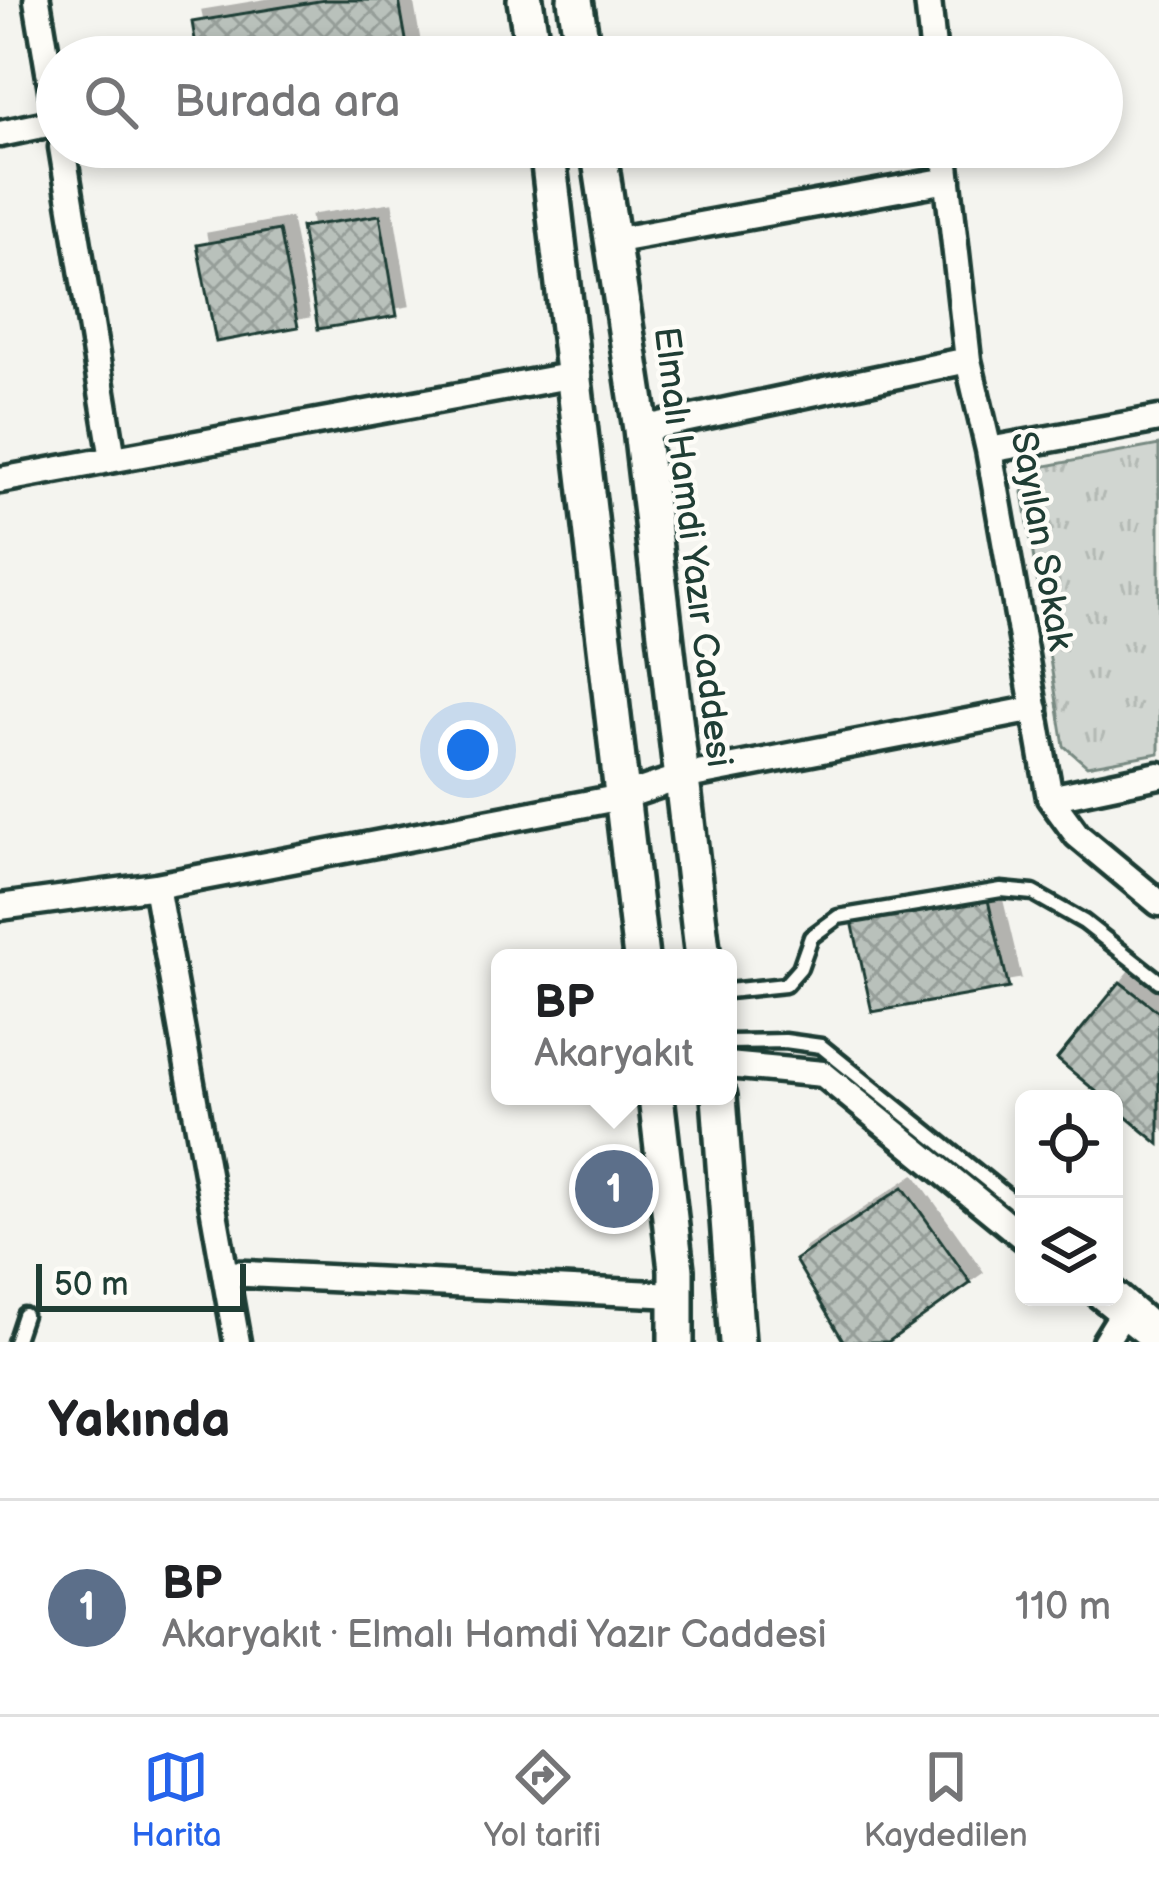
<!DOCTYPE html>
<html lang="tr">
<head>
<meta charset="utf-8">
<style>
  body { margin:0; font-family:"Balsamiq Sans",sans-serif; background:#f2f2f2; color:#202124 }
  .controls { position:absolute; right:36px; bottom:36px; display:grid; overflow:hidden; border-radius:18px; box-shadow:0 6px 18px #0003 }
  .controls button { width:108px; height:108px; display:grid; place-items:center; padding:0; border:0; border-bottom:3px solid #e0e0e0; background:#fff; color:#202124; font:60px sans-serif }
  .scale { position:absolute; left:36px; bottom:30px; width:210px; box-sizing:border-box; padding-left:12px; border:6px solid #1f3d34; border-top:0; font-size:33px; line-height:42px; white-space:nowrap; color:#1f3d34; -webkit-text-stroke:9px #fdfcf7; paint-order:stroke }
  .you { position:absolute; left:468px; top:750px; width:42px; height:42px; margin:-30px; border:9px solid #fff; border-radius:50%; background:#1a73e8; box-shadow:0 0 0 18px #1a73e833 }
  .badge { display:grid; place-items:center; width:78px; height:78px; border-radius:50%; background:#2563eb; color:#fff; font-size:39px; font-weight:700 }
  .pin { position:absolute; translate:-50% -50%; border:6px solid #fff; box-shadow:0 3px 12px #0006 }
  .popup { position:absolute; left:491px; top:949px; width:246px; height:156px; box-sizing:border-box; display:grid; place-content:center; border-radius:18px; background:#fff; filter:drop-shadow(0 3px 9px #0005); font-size:39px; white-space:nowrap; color:#757577 }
  .popup b { font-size:45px; color:#202124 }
  .popup::after { content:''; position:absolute; left:50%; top:100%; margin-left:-24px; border:24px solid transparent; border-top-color:#fff }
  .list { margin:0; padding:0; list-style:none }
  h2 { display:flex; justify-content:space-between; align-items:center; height:156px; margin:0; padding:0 48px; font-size:51px }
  h2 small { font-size:39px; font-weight:400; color:#757577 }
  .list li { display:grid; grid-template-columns:78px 1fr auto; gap:36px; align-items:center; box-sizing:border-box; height:216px; padding:0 48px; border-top:3px solid #e0e0e0 }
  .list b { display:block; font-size:45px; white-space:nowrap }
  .list p { margin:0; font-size:39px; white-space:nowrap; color:#757577 }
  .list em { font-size:39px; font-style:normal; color:#757577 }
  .icon { flex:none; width:66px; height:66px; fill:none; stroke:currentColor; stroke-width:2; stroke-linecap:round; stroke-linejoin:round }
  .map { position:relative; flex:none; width:1159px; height:1342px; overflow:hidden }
  .search { position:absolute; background:#fff; box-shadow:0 6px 18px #0003; left:36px; right:36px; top:36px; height:132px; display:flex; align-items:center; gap:30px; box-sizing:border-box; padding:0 42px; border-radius:66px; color:#757577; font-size:45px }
  .sheet { height:372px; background:#fff }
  nav { display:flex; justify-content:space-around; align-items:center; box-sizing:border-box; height:168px; border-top:3px solid #e0e0e0; background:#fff; font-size:33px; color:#757577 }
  nav a { display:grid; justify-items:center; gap:6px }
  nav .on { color:#2563eb }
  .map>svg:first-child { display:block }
  .grass { fill:url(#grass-tufts); stroke:#788a82; stroke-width:3 }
  .building { fill:url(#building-cross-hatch); stroke:#1f3d34; stroke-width:3; filter:url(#shadow) }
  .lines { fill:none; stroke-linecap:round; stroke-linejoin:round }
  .lane-casing { stroke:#1f3d34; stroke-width:21 }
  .street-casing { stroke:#1f3d34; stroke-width:33 }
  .secondary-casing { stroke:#1f3d34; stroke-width:42 }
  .lane { stroke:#fdfcf7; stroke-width:12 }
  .street { stroke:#fdfcf7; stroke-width:24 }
  .secondary { stroke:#fdfcf7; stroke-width:33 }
  .labels { text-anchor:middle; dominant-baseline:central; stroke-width:9; stroke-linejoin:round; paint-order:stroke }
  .street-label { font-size:36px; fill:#1f3d34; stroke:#fdfcf7 }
</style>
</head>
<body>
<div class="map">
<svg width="1159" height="1342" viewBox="0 0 1159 1342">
  <defs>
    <pattern id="grass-tufts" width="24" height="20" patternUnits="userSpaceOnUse" patternTransform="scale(3)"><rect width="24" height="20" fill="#d1d6d1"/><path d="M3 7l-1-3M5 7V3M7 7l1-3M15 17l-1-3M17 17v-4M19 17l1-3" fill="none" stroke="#b3b9b4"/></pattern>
    <pattern id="building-cross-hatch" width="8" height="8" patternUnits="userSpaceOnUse" patternTransform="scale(3)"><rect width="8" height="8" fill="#b9c1bb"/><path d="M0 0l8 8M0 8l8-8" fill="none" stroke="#969e99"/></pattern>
    <filter id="shadow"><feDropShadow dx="11" dy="-11" stdDeviation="0" flood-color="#0004"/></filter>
  </defs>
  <rect width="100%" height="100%" fill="#f4f4ef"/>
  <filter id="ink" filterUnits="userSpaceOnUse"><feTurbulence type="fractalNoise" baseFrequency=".00833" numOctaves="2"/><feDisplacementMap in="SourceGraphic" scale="24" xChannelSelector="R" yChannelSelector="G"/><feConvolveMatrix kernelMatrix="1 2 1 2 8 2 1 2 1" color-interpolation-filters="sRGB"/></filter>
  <g filter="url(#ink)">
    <path class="grass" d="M1159,445v308l-72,13 -23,-20 -41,-254 17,-25z"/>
    <path class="building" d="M325,0h74l10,57h-211l-6,-35z
      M380,215l17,101 -79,13 -17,-102z
      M279,230l19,97 -82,15 -19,-97z
      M987,896l22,92 -137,24 -20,-91z
      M1120,982l39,30v132l-45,-37v-8h-9l-48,-40z
      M903,1187l68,96 -83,59h-44l-49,-82z"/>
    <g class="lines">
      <g class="lane-casing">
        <path id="lane" d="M728,991l57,-6 15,-17 11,-31 27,-20 163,-27 32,3 51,29 75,59
          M728,1042l57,-1 36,5 203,164
          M1114,1285l45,39
          M15,1342l9,-27"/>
      </g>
      <g class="street-casing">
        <path id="street" d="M37,0l20,119
          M928,0l6,57
          M0,134l57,-12
          M62,147l51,312
          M944,147l24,213 21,90 61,348 27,37 82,68
          M612,241l336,-61
          M641,429l327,-69
          M989,450l170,-31
          M0,480l574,-105
          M1050,798l109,-23
          M156,886l81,456
          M0,907l156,-21 466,-89 60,-20 353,-68
          M728,1065l95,9 201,164
          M226,1273l450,22
          M1101,1297l56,45
          M1105,1342l18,-29"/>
      </g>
      <g class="secondary-casing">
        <path id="secondary" d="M525,0l9,57
          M575,0l9,57
          M547,147l94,811
          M598,147l43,282 62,529
          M656,1096l20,174v72
          M719,1096l18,246"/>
      </g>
      <use href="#lane" class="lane"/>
      <use href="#street" class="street"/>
      <use href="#secondary" class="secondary"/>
    </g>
  </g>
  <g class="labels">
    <g class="street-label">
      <text transform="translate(1041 541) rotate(80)">Sayılan Sokak</text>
      <text transform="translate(692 547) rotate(83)">Elmalı Hamdi Yazır Caddesi</text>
    </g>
  </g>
</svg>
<div class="controls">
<button><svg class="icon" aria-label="locate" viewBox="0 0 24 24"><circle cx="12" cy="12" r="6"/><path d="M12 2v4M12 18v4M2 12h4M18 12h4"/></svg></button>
<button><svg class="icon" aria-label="layers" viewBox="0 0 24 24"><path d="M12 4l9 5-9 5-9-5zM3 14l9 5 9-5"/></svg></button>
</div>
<div class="scale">50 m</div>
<div class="you"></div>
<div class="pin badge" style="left:614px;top:1189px;background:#5c6f8a">1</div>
<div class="popup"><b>BP</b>Akaryakıt</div>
<div class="search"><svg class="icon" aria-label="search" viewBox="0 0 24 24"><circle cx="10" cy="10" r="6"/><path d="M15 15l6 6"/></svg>Burada ara</div>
</div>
<section class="sheet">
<h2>Yakında<small></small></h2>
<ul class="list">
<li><span class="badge" style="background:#5c6f8a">1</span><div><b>BP</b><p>Akaryakıt · Elmalı Hamdi Yazır Caddesi</p></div><em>110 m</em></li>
</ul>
</section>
<nav>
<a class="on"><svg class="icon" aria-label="map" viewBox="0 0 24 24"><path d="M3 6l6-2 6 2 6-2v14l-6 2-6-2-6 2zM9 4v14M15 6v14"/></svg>Harita</a>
<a><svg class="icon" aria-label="directions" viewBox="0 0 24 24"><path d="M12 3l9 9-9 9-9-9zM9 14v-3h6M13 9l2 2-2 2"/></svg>Yol tarifi</a>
<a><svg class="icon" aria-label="saved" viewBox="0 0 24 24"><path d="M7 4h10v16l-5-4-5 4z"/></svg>Kaydedilen</a>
</nav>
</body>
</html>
